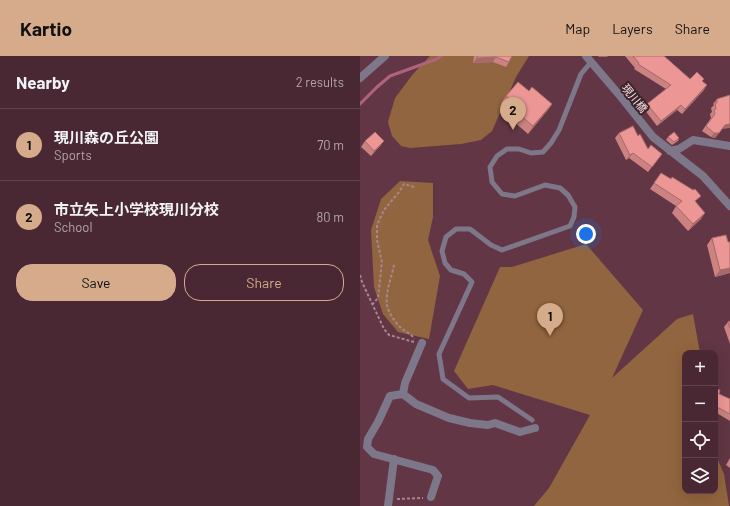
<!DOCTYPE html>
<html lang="en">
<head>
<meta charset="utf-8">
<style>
  body { margin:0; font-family:Barlow,"Noto Sans JP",sans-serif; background:#54343f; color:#f1f3f6 }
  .controls { position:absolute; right:12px; bottom:12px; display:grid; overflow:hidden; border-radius:8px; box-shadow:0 4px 16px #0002 }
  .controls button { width:36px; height:36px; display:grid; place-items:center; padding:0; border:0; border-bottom:1px solid #61444e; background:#4a2833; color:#f1f3f6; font:20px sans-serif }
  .you { position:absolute; left:226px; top:178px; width:14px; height:14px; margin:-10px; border:3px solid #fff; border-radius:50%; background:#1a73e8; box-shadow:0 0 0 6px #1a73e833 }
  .badge { display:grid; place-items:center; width:26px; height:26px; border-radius:50%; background:#d6ab8b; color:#111; font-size:13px; font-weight:700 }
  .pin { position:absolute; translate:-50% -33px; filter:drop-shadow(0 1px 2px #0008) }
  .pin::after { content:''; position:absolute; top:21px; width:14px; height:12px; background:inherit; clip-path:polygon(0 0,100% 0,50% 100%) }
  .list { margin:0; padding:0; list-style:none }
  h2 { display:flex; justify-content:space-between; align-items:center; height:52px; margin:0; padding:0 16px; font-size:17px }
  h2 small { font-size:13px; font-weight:400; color:#b2a6ac }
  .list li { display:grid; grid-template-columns:26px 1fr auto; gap:12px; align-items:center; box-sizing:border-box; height:72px; padding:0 16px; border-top:1px solid #61444e }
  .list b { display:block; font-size:15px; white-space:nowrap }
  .list p { margin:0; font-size:13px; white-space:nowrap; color:#b2a6ac }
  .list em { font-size:13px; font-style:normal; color:#b2a6ac }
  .actions { display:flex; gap:8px; padding:12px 16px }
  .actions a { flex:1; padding:9px 0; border:1px solid #d6ab8b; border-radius:16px; text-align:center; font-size:14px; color:#d6ab8b }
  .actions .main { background:#d6ab8b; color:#111 }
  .icon { flex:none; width:22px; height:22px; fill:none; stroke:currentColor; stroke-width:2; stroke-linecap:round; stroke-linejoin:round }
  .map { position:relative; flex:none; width:370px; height:450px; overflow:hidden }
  header { display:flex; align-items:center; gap:24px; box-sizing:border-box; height:56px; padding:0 20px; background:#d6ab8b; color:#111 }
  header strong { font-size:19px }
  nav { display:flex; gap:22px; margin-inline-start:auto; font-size:14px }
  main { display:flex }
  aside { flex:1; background:#4a2833 }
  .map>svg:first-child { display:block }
  .green { fill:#91653f }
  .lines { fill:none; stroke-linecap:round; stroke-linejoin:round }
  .stream { stroke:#b0637b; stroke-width:3 }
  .path { stroke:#a9858f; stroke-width:2; stroke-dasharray:3 2; stroke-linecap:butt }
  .lane { stroke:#7d7789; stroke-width:5 }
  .street { stroke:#7d7789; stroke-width:8 }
  .wall { fill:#cb8281 }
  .shaded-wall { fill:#a56a69 }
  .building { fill:#ec9796; stroke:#a56a69 }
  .labels { text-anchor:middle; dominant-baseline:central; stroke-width:4; stroke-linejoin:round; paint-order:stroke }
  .street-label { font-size:11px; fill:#fee2e9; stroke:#3a252b }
</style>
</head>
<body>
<header>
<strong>Kartio</strong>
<nav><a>Map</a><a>Layers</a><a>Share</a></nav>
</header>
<main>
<aside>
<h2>Nearby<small>2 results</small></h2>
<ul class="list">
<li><span class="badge">1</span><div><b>現川森の丘公園</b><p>Sports</p></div><em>70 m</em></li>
<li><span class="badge">2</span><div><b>市立矢上小学校現川分校</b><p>School</p></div><em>80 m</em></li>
</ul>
<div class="actions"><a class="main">Save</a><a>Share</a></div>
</aside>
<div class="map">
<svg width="370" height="450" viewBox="0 0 370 450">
  <rect width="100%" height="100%" fill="#623644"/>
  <path class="green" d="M70,0h99l-13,21 -24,54 -11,9 -20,4 -51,4 -9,-2 -9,-10 -4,-14 7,-24 18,-24z
    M40,125l33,2v34l-5,23 12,36 -11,63 -31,-7 -15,-18 -9,-27 -3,-57 10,-31z
    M226,188l57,66 -31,68 65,-59 16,-5 7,39h-15v138h30v-38l9,21 5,32h-195l15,-18 41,-73 -97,-30 -25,4 -14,-18 46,-104h12z"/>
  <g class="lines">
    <path class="stream" d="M0,48l17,-17 13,-11 47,-17 4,-3"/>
    <path class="path" d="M34,209c-2,10 -9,29 -7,40 1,7 8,17 13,22 5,5 11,6 14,12
      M0,219l2,7 22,47 5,6 25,7
      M12,249l6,-7 4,-36 -5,-22v-15l7,-15 15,-18 5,-8 10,3
      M37,443l26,-1"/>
    <path class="lane" d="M172,364l-34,-23 -29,1 -26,-19 -4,-25 33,-72 -8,-8 -13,-4 -6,-7 -3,-12 4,-14 10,-8h14l21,16 11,5 68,-24 4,-9 1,-10 -7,-12 -8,-7 -15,-3 -30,11 -13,-2 -10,-12 -2,-15 7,-11 10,-7h12l12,4 12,-1 8,-9 8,-13 22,-56 10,-12"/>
    <path class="street" d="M226,0l35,41 32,40 50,39 27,30
      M0,22l25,-22
      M310,95l9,-2 14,-9 37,6
      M43,338l2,-11 17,-40
      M71,441l7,-21 -5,-6 -59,-16 -7,-7 1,-8 10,-17 12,-26 13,-2 13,10 33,14 21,5 18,2 7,-2 25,9 15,-4
      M28,450l6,-47"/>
  </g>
  <path class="wall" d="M114,0h38l-3,6 -3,5 -13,-5 -20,1z
    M265,0h39l26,23 13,2 1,9 -22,24 -5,-4 -20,16 -13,-17 3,-5 19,-15 -32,-20 1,-1z
    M169,35l23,13 -5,7 -19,23 -25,-22 3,-4 -5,-5 5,-7z
    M357,43l5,30 -7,9 -4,-1 -9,-6 9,-13 -1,-4 2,-2 -1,-4 3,-3 -1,-1z
    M259,77l19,3 10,13 14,5 -14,18 -19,-14 -3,2 -11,-22z
    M308,81l11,1 -1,3 -6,4 -6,-5z
    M5,85h19l-4,5 -9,10 -10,-9z
    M301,117l10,6 22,11 3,13 5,16 -13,12 -16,-18 4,-7 -26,-17z
    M352,182l18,4v31l-15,4 -8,-32z
    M370,265v23l-6,-17 4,-5z
    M355,333l4,5 11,5v22l-15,-9z
    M370,402v10l-4,-3z"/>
  <path class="shaded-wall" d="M239,0h9l-1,1h-9z
    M136,1l-3,5 -20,1 4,-5z
    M347,29l-3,5 -22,24 3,-5z
    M192,48l-5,7 -19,23 5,-8z
    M321,49l-4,5 -20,16 4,-5z
    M370,68v4l-8,1 -7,9 -4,-1 3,-4 11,-8z
    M24,85l-4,5 -9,10 3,-5z
    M273,97l-4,5 -3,2 4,-5z
    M345,157l-4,6 -13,12 5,-7z
    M370,212v5l-15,4 5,-7z"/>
  <path class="building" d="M117,0h35l-3,6 -13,-5 -19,1z
    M273,0h31l26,23 7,-7 7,7 -2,2 5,4 -22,24 -4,-4 -20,16 -14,-17 24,-19 -33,-21 1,-1z
    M158,26l11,9 3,-4 20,17 -19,22 -25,-21 4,-4 -6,-5z
    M370,39v29l-5,1 -6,8h-5l-8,-7 9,-12 -1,-4 2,-1 -1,-6h2v-4z
    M273,70l5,10 2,-2 8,15 3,-4 11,9 -10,13 -19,-14 -3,2 -11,-22z
    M15,76l9,9 -10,10 -9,-10z
    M314,76l5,6 -5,4 -6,-5z
    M301,117l10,6 1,-2 21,13 2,-1 6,7 -6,5 10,12 -12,11 -17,-18 6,-5 -28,-18z
    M366,179l2,7h2v26l-10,2 -8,-32z
    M370,265v7l-2,-6z
    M355,333l5,1 -1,4 11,5v15l-13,-7h-2z"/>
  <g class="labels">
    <g class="street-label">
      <text transform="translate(275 42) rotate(51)">現川橋</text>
    </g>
  </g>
</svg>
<div class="controls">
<button>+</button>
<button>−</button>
<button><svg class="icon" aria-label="locate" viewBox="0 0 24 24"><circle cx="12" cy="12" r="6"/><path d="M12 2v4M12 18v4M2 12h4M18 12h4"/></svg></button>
<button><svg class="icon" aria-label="layers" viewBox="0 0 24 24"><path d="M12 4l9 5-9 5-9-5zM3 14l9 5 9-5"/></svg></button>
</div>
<div class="you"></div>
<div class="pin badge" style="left:190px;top:280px">1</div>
<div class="pin badge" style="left:153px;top:74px">2</div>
</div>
</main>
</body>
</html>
